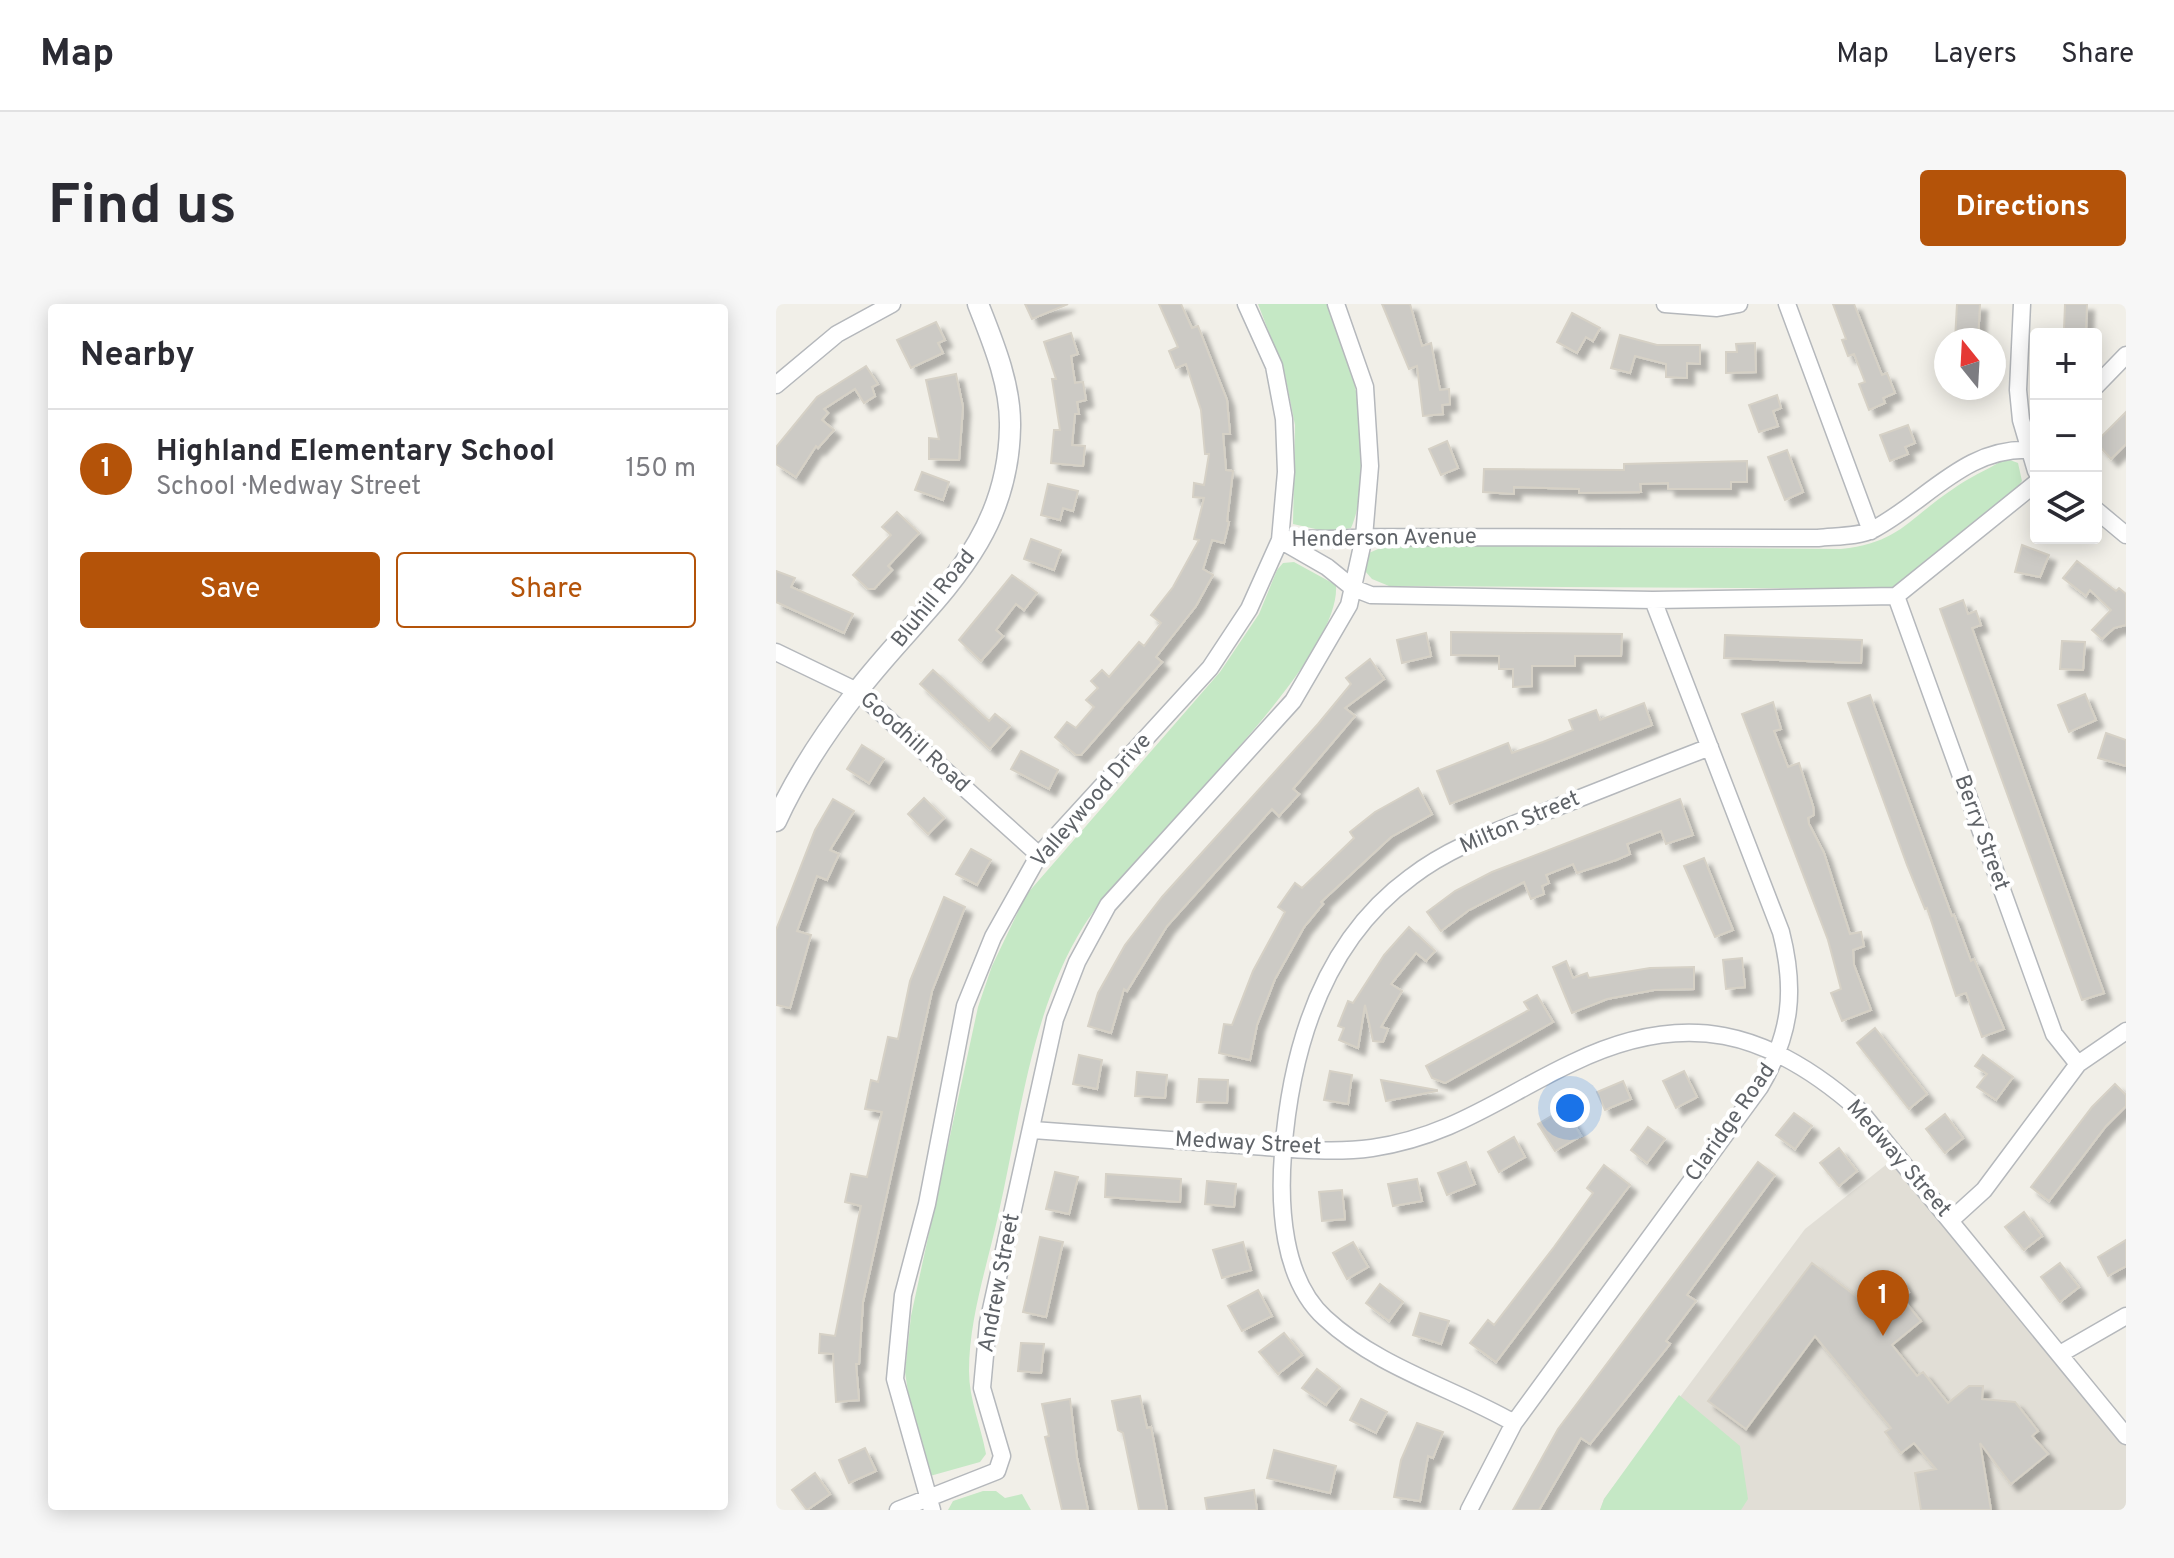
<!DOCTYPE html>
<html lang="en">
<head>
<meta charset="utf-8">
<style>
  body { margin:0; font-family:Overpass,sans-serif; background:#f7f7f7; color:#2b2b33 }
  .controls { position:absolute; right:24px; top:24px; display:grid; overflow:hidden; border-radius:8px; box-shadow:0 4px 20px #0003 }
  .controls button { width:72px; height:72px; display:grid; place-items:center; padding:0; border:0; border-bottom:2px solid #e1e1e2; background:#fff; color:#2b2b33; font:40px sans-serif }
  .compass { position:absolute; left:1158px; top:24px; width:72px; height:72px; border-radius:50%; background:#fff; box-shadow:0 4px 20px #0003; rotate:342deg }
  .you { position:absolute; left:794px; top:804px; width:28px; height:28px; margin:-20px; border:6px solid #fff; border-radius:50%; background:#1a73e8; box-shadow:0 0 0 12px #1a73e833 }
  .badge { display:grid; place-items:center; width:52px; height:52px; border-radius:50%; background:#b45309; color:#fff; font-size:26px; font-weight:700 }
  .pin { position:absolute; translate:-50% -66px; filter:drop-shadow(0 2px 4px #0008) }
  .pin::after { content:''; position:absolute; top:42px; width:28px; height:24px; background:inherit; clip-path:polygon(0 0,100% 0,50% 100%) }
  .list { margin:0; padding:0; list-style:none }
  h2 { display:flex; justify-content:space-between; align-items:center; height:104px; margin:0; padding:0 32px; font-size:34px }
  h2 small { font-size:26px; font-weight:400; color:#7c7c81 }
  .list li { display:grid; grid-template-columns:52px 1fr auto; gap:24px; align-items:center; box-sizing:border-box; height:120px; padding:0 32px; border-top:2px solid #e1e1e2 }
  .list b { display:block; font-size:30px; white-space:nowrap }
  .list p { margin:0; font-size:26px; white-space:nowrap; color:#7c7c81 }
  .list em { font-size:26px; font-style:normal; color:#7c7c81 }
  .actions { display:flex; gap:16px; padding:24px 32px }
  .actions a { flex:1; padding:18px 0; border:2px solid #b45309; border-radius:8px; text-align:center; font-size:28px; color:#b45309 }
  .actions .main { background:#b45309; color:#fff }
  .icon { flex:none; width:44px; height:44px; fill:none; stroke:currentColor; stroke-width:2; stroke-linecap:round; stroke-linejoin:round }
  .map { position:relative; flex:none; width:1350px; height:1206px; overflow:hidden; border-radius:8px }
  header { display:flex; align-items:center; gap:48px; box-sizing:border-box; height:112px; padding:0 40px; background:#fff; border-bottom:2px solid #e1e1e2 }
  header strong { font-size:38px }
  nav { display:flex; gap:44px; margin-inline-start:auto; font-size:28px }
  .intro { display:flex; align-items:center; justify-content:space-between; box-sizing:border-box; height:192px; padding:0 48px }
  h1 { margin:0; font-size:56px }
  .button { padding:20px 36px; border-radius:8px; background:#b45309; color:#fff; font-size:28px; font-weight:700 }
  main { display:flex; gap:48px; padding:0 48px }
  aside { flex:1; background:#fff; border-radius:8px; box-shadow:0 4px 20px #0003 }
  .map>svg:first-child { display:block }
  .education { fill:#e1ded6 }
  .green { fill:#c5e8c5 }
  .building { fill:#cccac5; stroke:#d6d1c6; stroke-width:2; filter:url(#shadow) }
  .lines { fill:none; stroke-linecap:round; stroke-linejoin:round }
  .minor-casing { stroke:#b5b8bc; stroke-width:19 }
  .tertiary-casing { stroke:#b5b8bc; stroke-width:23 }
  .minor { stroke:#fff; stroke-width:16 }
  .tertiary { stroke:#fff; stroke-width:20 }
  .labels { text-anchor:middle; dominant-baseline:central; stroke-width:8; stroke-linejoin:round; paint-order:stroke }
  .street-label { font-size:22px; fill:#5f6368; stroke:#fff }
</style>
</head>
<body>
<header>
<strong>Map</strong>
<nav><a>Map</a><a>Layers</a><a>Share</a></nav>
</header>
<div class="intro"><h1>Find us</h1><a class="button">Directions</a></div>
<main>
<aside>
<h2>Nearby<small></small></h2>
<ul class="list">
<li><span class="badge">1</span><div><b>Highland Elementary School</b><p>School · Medway Street</p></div><em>150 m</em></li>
</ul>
<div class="actions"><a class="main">Save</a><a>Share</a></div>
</aside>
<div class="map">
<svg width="1350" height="1206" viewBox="0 0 1350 1206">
  <defs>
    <filter id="shadow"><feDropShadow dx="7" dy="7" stdDeviation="2" flood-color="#0004"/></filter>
  </defs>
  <rect width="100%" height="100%" fill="#f1efe8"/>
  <path class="education" d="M1111,860l25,9 214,270v67h-526l4,-11 201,-270z"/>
  <path class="green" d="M482,0h71c8,23 20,47 24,70 8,41 15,116 -2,154l-22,4 -36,-8 2,-99 -10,-50z
    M1234,156l8,3 4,18 -12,15 -109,89 -12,4 -500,-3 -17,-7 -7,-8 4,-18 18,-8 454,4c58,-6 67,-30 112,-60 15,-11 33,-19 49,-28z
    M518,258l42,23c6,81 -205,265 -253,342 -52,84 -63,193 -85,289 -11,50 -29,103 -29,155 0,29 12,55 17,83l-6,8 -50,14 -21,-77 -4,-27 6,-56 67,-309 14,-41 34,-71 194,-223 39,-58 18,-44 6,-7z
    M903,1091l61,51 8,53 -7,11h-141l4,-11z
    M207,1187h13l9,7 17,-4 9,16h-83l5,-9z"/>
  <path class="building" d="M249,0h43l-36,15z
    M383,0h22l11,24 6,-2 29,74 3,34h-7l3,36 7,1 -6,50 2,1 -5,21 -12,-3 -9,29 10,6 -17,31 -40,51 6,5 -81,93h-5l-21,-18 12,-15 9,6 18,-21 -8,-7 12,-12 -7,-7 11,-11 7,7 30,-35 5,4 17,-23 -10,-8 22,-28 26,-47 -5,-1 10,-41 -11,-1 1,-14 10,2 5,-31h-4l-4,-44 -15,-46 -10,4 -7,-17 9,-4z
    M606,0h28l12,42 9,-3 9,47 9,-1 1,15 -8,1 1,9 -20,2 -6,-50 -8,3z
    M1057,0h21l28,71 5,-2 8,20 -12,5 2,5 -16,7 -10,-26 6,-2 -11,-28 -6,2 -6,-16 4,-1z
    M1181,0h23l-2,36h-23z
    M1289,0h22l-1,26h-22z
    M796,9l28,15 -7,13 -7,-4 -9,16 -20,-11z
    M160,18l9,18 -7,3 5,10 -32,15 -14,-28z
    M295,29l7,21 -7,2 4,27 8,-1 3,18 -9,2 2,12h-4l-3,31 13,1 -2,20 -32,-3 3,-33h6l-8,-51h4l-12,-37z
    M844,31l37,10h43v19l-13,-1v15l-21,-1v-13l-31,-8 -5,17 -19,-5z
    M979,39l1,29 -30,1v-21h11l-1,-8z
    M90,62l12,18 -6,3 3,9 -11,7 -9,-14 -31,20 4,4 -6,7 12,10 -16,18 -2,-2 -20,31 -20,-13v-17l41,-50z
    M180,70l7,33 -4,53 -30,-1v-21l10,1 -13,-59z
    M1001,91l4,13 -8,3 5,15 -19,6 -10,-27z
    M1350,108v32l-15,15 -15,-17z
    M1132,121l7,18 -10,4 3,7 -18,7 -10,-26z
    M671,137l11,27 -17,7 -12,-26z
    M1011,146l16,42 -18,8 -17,-43z
    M971,157v21h-16v7h-63v-6l-28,1 1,8 -62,1v-4l-65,-2v7l-31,-2 1,-23 140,1v-6z
    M146,168l27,10 -6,18 -28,-10z
    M272,180l30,7 -5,20 -10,-3 -3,12 -19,-5z
    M121,208l22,21 -31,33 4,4 -18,19h-6l-15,-14 38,-40 -9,-8z
    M255,235l30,11 -7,20 -30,-11z
    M1246,241l27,10 -9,22 -25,-5z
    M1301,257l39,30 3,-3 7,6v31l-12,3 -12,11 -10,-9 19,-20 -21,-20 -4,6 -23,-18z
    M0,267l19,7 -4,9 62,27 -9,19 -68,-31z
    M236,271l25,18 -13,17 -8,-6 -20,26 7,6 -22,25 -22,-21z
    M1187,296l5,14 8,-3 5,14 -9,3 132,365 -22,7 -142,-391z
    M675,328l171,2 -1,22h-46v10h-43v20l-19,1v-18h-14v-13l-48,-1z
    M650,329l5,23 -29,7 -5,-23z
    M949,331l137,5 -1,23 -137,-5z
    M1286,337l23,1 -2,28 -23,-1z
    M594,355l14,20 -39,29 10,8 -62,73 6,5 -20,22 -7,-7 -105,117 -40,65 -3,-2 -13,44 -23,-7 10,-33 27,-48 37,-48 156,-173 33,-40 -5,-6z
    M157,366l56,51 6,-7 15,12 -20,23 -70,-65z
    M1309,390l11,26 -27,12 -11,-27z
    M1094,391l82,221 2,-1 17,46 3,-2 30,70 -22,8 -16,-44 -10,3 -29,-88 -2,1 -18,-44 -59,-162z
    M997,398l8,27 -7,2 14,36 11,-4 14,43 1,9 -6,3 1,6 15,29 26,81 11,-2 3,14 -11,4 1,15 17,45 -29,11 -11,-28 10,-4 -13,-49 -86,-226z
    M868,399l8,22 -202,79 -13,-33 71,-28 4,10 31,-11 30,-12 -4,-10 27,-10 4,10z
    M1330,429l20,7v26l-28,-8z
    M86,441l22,14 -15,24 -22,-14z
    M245,447l37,19 -9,19 -38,-20z
    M642,484l14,26 -41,23 -70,65 2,2 -19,23 -29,52 -18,46 -7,35 -31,-7 5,-29 8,1 21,-54 32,-59 -7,-5 17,-24 7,5 52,-50 -4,-6 25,-20z
    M148,494l20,20 -16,16 -20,-20z
    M57,495l21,12 -24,39 9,4 -12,26 -10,-4 -20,55 14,4 -21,73 -14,-3v-75l39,-100z
    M904,495l13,36 -27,9 -5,-13 -34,13 3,10 -14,6 -39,13 -4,-9 -27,11 3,8 -7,3 2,8 -13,5 -7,-17 -55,28 -28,21 -14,-19 28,-21 37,-19z
    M195,545l20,11 -14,25 -21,-11z
    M928,554l29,72 -18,7 -31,-71z
    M168,593l21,10 -33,84 -69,311 -4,62h-3l3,36 -23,2 -3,-48 -14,-1 1,-19 15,2 26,-130 -16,-4 6,-28 16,3 15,-65 -17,-3 6,-29 7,2 10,-45 10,2 12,-58z
    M633,623l26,24 -9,10 -10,-8 -25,31 11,7 -21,36 7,2 -5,13 -10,-1 -8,-36 -7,43 -19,-8 5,-12 -6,-2 10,-25 5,2 31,-48z
    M966,654l3,29 -19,2 -3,-29z
    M790,657l7,17 14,-5 2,5 61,-10 44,-1v22l-40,1 -47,9 -35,14 -19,-46z
    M761,691l16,27 -108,61 -13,-5 -6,-12 103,-56 -5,-8z
    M1099,724l52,66 -18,15 -52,-66z
    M303,751l23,5 -5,29 -24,-5z
    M1207,751l30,22 -17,23 -19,-13 10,-13 -12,-8z
    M554,767l22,4 -4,29 -24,-4z
    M908,767l13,26 -21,11 -13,-27z
    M361,768l30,3 -2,23 -30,-2z
    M423,775l29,1 -1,23 -30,-1z
    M605,776l56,10v1l-51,10z
    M847,777l8,18 -26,11 -8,-18z
    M1339,780l11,11v11l-20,20 -57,75 -18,-14 61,-80z
    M789,804l16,28 -26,15 -17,-27z
    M1018,809l18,13 -17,23 -19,-14z
    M1169,810l18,24 -18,15 -19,-24z
    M872,823l17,12 -18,24 -16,-13z
    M738,833l11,20 -26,15 -11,-20z
    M1063,844l18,23 -18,15 -19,-23z
    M690,858l9,22 -28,11 -9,-22z
    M982,858l17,13 -88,120 9,6 -30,40 4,3 -80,100 -9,-6 -42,72h-26l45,-81z
    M828,861l26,20 -134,177 -26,-19 18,-23 6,5 60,-78 39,-54 -6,-5z
    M279,868l23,5 -9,37 -23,-5z
    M330,870l75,5 -1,23 -75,-5z
    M641,875l5,22 -29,5 -5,-22z
    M431,877l29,3 -2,23 -29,-3z
    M566,886l3,29 -23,2 -3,-29z
    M1248,908l18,24 -18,14 -19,-23z
    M264,933l23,5 -17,75 -23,-5z
    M1350,936v26l-18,10 -10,-19z
    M467,938l8,28 -29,8 -9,-28z
    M577,938l15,25 -21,12 -14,-26z
    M1036,959l48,36 3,-4 8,5 28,-22 10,14 -7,6 19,23 -29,24 25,31 6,-4 25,31 21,-17h14l-1,13 33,3 23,29 -6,5 16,18 -37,30 -31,-41 11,67h-70l-6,-37 21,-4 -22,-26 -13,10 -16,-21 6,-4 -76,-92 -69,93 -38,-28z
    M1284,959l19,24 -19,15 -19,-25z
    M604,980l23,18 -14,19 -23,-18z
    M482,986l14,26 -30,15 -14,-25z
    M644,1009l29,8 -8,23 -28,-9z
    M508,1029l18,22 -24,19 -19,-22z
    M245,1039l23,1 -3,29 -23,-2z
    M541,1065l23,18 -14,18 -24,-17z
    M364,1092l7,32 4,-1 16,83h-28l-16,-77 -5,-3 -6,-29z
    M294,1095l7,59 11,52h-26l-17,-73 4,-1 -7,-32z
    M585,1095l26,13 -11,21 -26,-13z
    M641,1119l26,9 -10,26 -5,-2 -8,45 -26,-4 7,-37z
    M89,1144l11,23 -27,12 -10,-23z
    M498,1146l62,16 -6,27 -63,-15z
    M39,1169l15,21 -23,16 -15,-20z
    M478,1186l3,20h-50l-2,-12z"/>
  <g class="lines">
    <g class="minor-casing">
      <path id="minor" d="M889,0l52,4 22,-4
        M1011,0l84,227
        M1246,0l-4,86 3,30 15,51
        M0,81l61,-51 55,-30
        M1320,82l30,-31
        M1320,206l30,25
        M504,236l47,27 26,21 18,7 282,5 243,-4 140,-113
        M504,236c28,-3 55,1 84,-3l454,1c17,-2 41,-1 56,-9 54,-29 92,-83 158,-79l4,3
        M1120,292l158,438 24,30
        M0,348l81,39 182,164
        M257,826c69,5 138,10 206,15 43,3 91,9 133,3 81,-12 130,-52 200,-85 113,-55 197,-33 288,48l266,325
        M1175,916l33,-30 94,-126 48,-33
        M1284,1050l66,-38
        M738,1119c-63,-36 -135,-55 -189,-105 -43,-39 -46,-113 -42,-165 8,-105 39,-211 128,-276 40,-31 89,-47 136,-66 54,-21 108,-43 163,-64
        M122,1206l99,-39 5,-15 -20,-68 6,-65 67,-304 22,-57 31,-57 185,-204 56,-96 15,-68 6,-71 -5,-79 -29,-83
        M156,1206l-37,-131 8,-84 24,-91 38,-198 28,-69 46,-82 171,-187 39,-59 31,-69 6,-68 -2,-53 -10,-53 -28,-62
        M693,1206l45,-87 246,-336c31,-53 36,-96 21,-155l-128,-332"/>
    </g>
    <g class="tertiary-casing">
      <path id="tertiary" d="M0,517c21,-46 49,-88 80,-128 68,-89 152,-143 154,-266 1,-42 -17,-85 -32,-123"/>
    </g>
    <use href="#minor" class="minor"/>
    <use href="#tertiary" class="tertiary"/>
  </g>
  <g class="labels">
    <g class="street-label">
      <text transform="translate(608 235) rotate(-1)">Henderson Avenue</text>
      <text transform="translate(158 295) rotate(-51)">Bluhill Road</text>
      <text transform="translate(138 439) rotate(42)">Goodhill Road</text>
      <text transform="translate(316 497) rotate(-49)">Valleywood Drive</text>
      <text transform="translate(744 519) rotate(-23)">Milton Street</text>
      <text transform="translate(1205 529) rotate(70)">Berry Street</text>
      <text transform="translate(955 819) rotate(-55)">Claridge Road</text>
      <text transform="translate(472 840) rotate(3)">Medway Street</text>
      <text transform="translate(1122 855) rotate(49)">Medway Street</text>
      <text transform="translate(224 979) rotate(-79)">Andrew Street</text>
    </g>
  </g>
</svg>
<div class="controls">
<button>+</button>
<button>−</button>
<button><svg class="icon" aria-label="layers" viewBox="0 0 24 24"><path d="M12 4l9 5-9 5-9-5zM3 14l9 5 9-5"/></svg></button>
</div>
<svg class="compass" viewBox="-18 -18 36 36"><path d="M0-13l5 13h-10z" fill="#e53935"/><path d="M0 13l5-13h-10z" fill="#7c7c81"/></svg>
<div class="you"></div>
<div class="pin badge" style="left:1107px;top:1032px">1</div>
</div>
</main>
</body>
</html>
